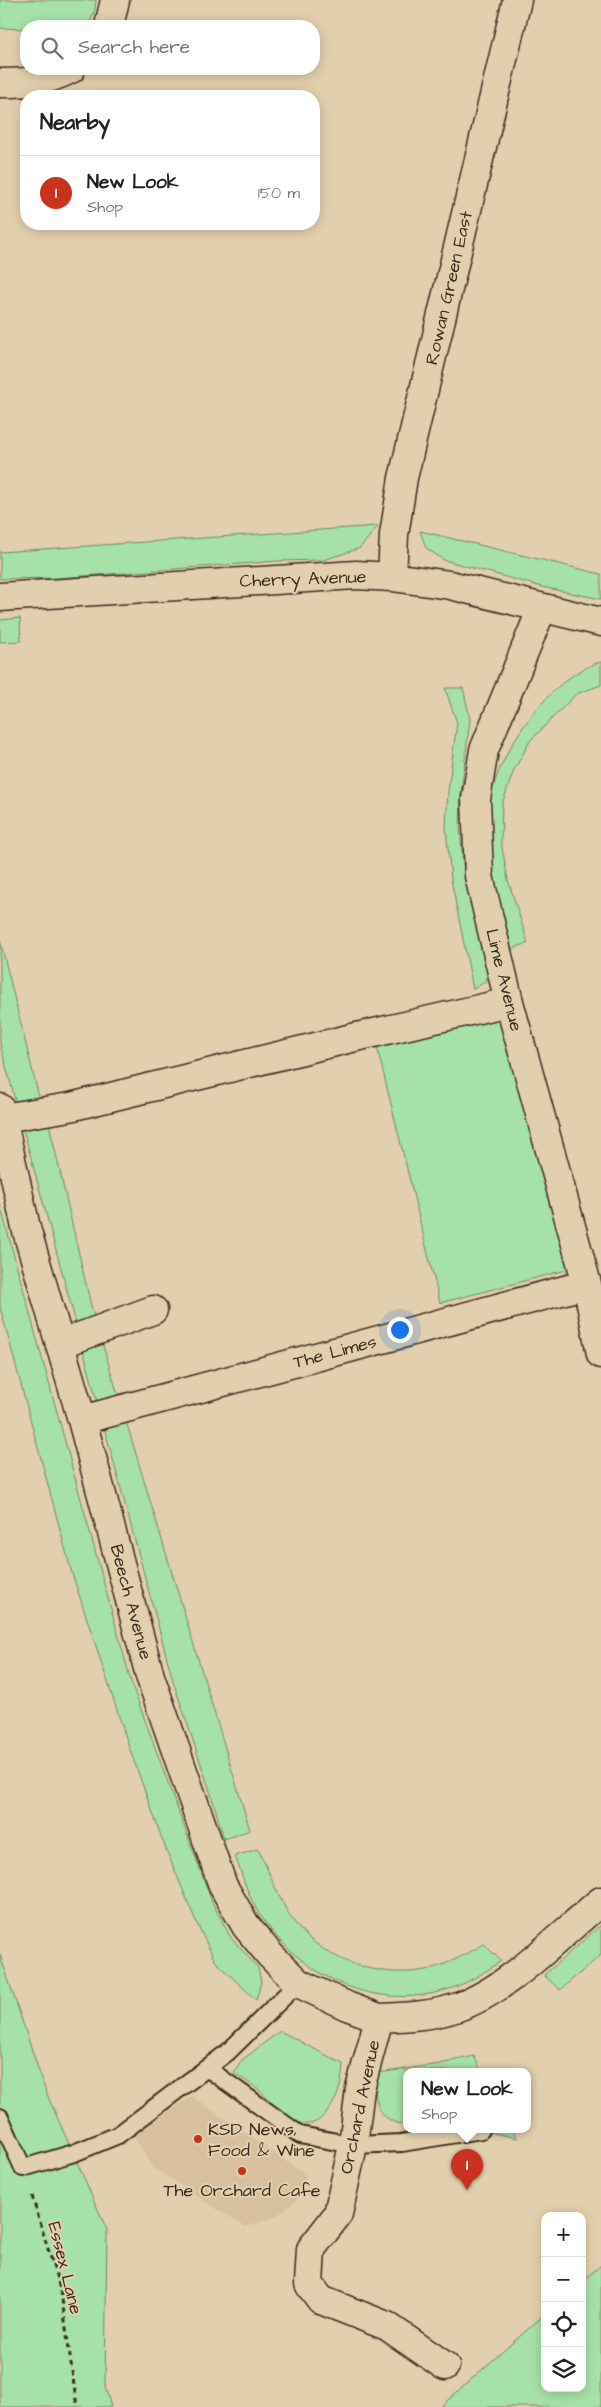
<!DOCTYPE html>
<html lang="en">
<head>
<meta charset="utf-8">
<style>
  body { margin:0; font-family:"Architects Daughter",sans-serif; background:#f6f6f6; color:#202124 }
  .controls { position:absolute; right:15px; bottom:15px; display:grid; overflow:hidden; border-radius:10px; box-shadow:0 2px 12px #0003 }
  .controls button { width:45px; height:45px; display:grid; place-items:center; padding:0; border:0; border-bottom:1px solid #e0e0e0; background:#fff; color:#202124; font:25px sans-serif }
  .you { position:absolute; left:399px; top:1329px; width:18px; height:18px; margin:-12px; border:4px solid #fff; border-radius:50%; background:#1a73e8; box-shadow:0 0 0 8px #1a73e833 }
  .badge { display:grid; place-items:center; width:32px; height:32px; border-radius:50%; background:#c8321e; color:#fff; font-size:16px; font-weight:700 }
  .pin { position:absolute; translate:-50% -41px; filter:drop-shadow(0 1px 2px #0008) }
  .pin::after { content:''; position:absolute; top:26px; width:18px; height:15px; background:inherit; clip-path:polygon(0 0,100% 0,50% 100%) }
  .popup { position:absolute; left:403px; top:2068px; width:128px; height:65px; box-sizing:border-box; display:grid; place-content:center; border-radius:10px; background:#fff; filter:drop-shadow(0 1px 4px #0005); font-size:16px; white-space:nowrap; color:#757577 }
  .popup b { font-size:19px; color:#202124 }
  .popup::after { content:''; position:absolute; left:50%; top:100%; margin-left:-10px; border:10px solid transparent; border-top-color:#fff }
  .list { margin:0; padding:0; list-style:none }
  h2 { display:flex; justify-content:space-between; align-items:center; height:65px; margin:0; padding:0 20px; font-size:21px }
  h2 small { font-size:16px; font-weight:400; color:#757577 }
  .list li { display:grid; grid-template-columns:32px 1fr auto; gap:15px; align-items:center; box-sizing:border-box; height:75px; padding:0 20px; border-top:1px solid #e0e0e0 }
  .list b { display:block; font-size:19px; white-space:nowrap }
  .list p { margin:0; font-size:16px; white-space:nowrap; color:#757577 }
  .list em { font-size:16px; font-style:normal; color:#757577 }
  .icon { flex:none; width:28px; height:28px; fill:none; stroke:currentColor; stroke-width:2; stroke-linecap:round; stroke-linejoin:round }
  .map { position:relative; flex:none; width:601px; height:2407px; overflow:hidden }
  .search { position:absolute; background:#fff; box-shadow:0 2px 12px #0003; left:20px; top:20px; width:300px; height:55px; display:flex; align-items:center; gap:12px; box-sizing:border-box; padding:0 18px; border-radius:20px; color:#757577; font-size:19px }
  .panel { position:absolute; background:#fff; box-shadow:0 2px 12px #0003; left:20px; top:90px; width:300px; height:140px; border-radius:20px }
  .map>svg:first-child { display:block }
  .built { fill:#d8c09e }
  .green { fill:#a6e2a8; stroke:#708663 }
  .lines { fill:none; stroke-linecap:round; stroke-linejoin:round }
  .service-casing { stroke:#3b2a1e; stroke-width:20 }
  .minor-casing { stroke:#3b2a1e; stroke-width:31 }
  .path { stroke:#3b2a1e; stroke-width:3; stroke-dasharray:5 4; stroke-linecap:butt }
  .service { stroke:#e2cfad; stroke-width:16 }
  .minor { stroke:#e2cfad; stroke-width:28 }
  .poi-dot { fill:#c8321e; stroke:#e2cfad; stroke-width:2 }
  .labels { text-anchor:middle; dominant-baseline:central; stroke-width:4; stroke-linejoin:round; paint-order:stroke }
  .street-label { font-size:18px; fill:#3b2a1e; stroke:#e2cfad }
  .poi-label { font-size:18px; fill:#3b2a1e; stroke:#e2cfad; text-anchor:start }
</style>
</head>
<body>
<div class="map">
<svg width="601" height="2407" viewBox="0 0 601 2407">
  <rect width="100%" height="100%" fill="#e2cfad"/>
  <filter id="ink" filterUnits="userSpaceOnUse"><feTurbulence type="fractalNoise" baseFrequency=".02" numOctaves="2"/><feDisplacementMap in="SourceGraphic" scale="10" xChannelSelector="R" yChannelSelector="G"/><feConvolveMatrix kernelMatrix="1 2 1 2 8 2 1 2 1" color-interpolation-filters="sRGB"/></filter>
  <g filter="url(#ink)">
    <path class="built" d="M192,2096l114,79 -9,25 -22,17 -30,10 -93,-60 -19,-32z"/>
    <path class="green" d="M0,0h96l-1,10 -7,16h-62v3l-26,-1z
      M378,526l-18,22 -36,12 -46,1 -221,17 -57,1v-27z
      M420,531l181,43v25l-59,-12 -98,-27 -18,-12z
      M20,618l1,23 -21,1v-22z
      M601,662v23l-25,9 -46,47 -16,29 -12,34 -1,38 7,38 20,63 -19,7c-9,-39 -18,-77 -19,-117 -1,-8 -2,-18 -1,-26 5,-50 62,-133 112,-145z
      M445,688h18l7,31 -9,73 -1,36 4,46 24,97 -3,11 -12,7 -22,-110 -5,-51 2,-37 9,-68z
      M0,940l38,153 11,31 42,182 159,524 -26,9 -13,-45 -37,-110 -174,-640z
      M498,1020l10,4 62,245 -130,34 -63,-256z
      M0,1205l132,480 80,217 19,36 27,30 3,14 -5,18 -41,-39 -20,-42 -30,-72 -36,-100 -58,-177 -71,-263z
      M258,1849c10,20 18,43 29,62 23,41 74,63 120,61 27,0 55,-15 77,-28l17,17c-15,10 -29,20 -46,26 -77,28 -154,-9 -197,-75 -10,-16 -16,-38 -23,-56z
      M601,1925v30l-41,35 -16,-15z
      M0,1955l46,137 61,138 -2,156 6,21h-111z
      M280,2031l63,33c-1,17 -4,33 -15,47 -25,32 -48,-2 -68,-20 -8,-7 -17,-12 -26,-18l8,-13z
      M474,2056l7,15h-74v55c-31,-6 -35,-26 -29,-53l62,-9z
      M481,2129h31l5,9 -36,-8z
      M601,2265v142h-161l105,-93v74h37v-106z"/>
    <g class="lines">
      <g class="service-casing">
        <path id="service" d="M207,2068l93,67 53,10 49,-2 79,-13
          M0,2117l23,51 51,-15 44,-18 110,-83 70,-69"/>
      </g>
      <g class="minor-casing">
        <path id="minor" d="M109,26l6,-26
          M0,83c28,0 45,-1 71,-14
          M392,577l2,-42 9,-57 114,-478
          M0,597l356,-22 36,2 58,8 151,37
          M542,608l-58,142 -8,49 3,77 30,126 78,282 14,70
          M0,1108l26,120 56,192 68,256 73,210 23,40 24,29 28,28 49,23 32,12
          M3,1118l67,-11 282,-69 157,-36
          M60,1344l93,-34
          M82,1420l505,-136
          M445,2366l-58,-40 -66,-26 -12,-16 2,-35 27,-35 15,-69 7,-56 19,-71c26,-1 54,-2 79,-11 50,-17 102,-72 143,-106"/>
      </g>
      <path class="path" d="M32,2196l29,96 16,115"/>
      <use href="#service" class="service"/>
      <use href="#minor" class="minor"/>
    </g>
  </g>
  <g class="poi-dot">
    <circle cx="198" cy="2139" r="5"/>
    <circle cx="242" cy="2171" r="5"/>
  </g>
  <g class="labels">
    <g class="street-label">
      <text transform="translate(449 288) rotate(-77)">Rowan Green East</text>
      <text transform="translate(303 579) rotate(-2)">Cherry Avenue</text>
      <text transform="translate(504 980) rotate(76)">Lime Avenue</text>
      <text transform="translate(335 1352) rotate(-15)">The Limes</text>
      <text transform="translate(131 1602) rotate(75)">Beech Avenue</text>
      <text transform="translate(360 2107) rotate(-78)">Orchard Avenue</text>
      <text transform="translate(65 2268) rotate(76)">Essex Lane</text>
    </g>
    <g class="poi-label">
      <text x="208" y="2129">KSD News,<tspan x="208" dy="21">Food &amp; Wine</tspan></text>
      <text x="242" y="2190" text-anchor="middle">The Orchard Cafe</text>
    </g>
  </g>
</svg>
<div class="controls">
<button>+</button>
<button>−</button>
<button><svg class="icon" aria-label="locate" viewBox="0 0 24 24"><circle cx="12" cy="12" r="6"/><path d="M12 2v4M12 18v4M2 12h4M18 12h4"/></svg></button>
<button><svg class="icon" aria-label="layers" viewBox="0 0 24 24"><path d="M12 4l9 5-9 5-9-5zM3 14l9 5 9-5"/></svg></button>
</div>
<div class="you"></div>
<div class="pin badge" style="left:467px;top:2190px">1</div>
<div class="popup"><b>New Look</b>Shop</div>
<div class="search"><svg class="icon" aria-label="search" viewBox="0 0 24 24"><circle cx="10" cy="10" r="6"/><path d="M15 15l6 6"/></svg>Search here</div>
<section class="panel">
<h2>Nearby<small></small></h2>
<ul class="list">
<li><span class="badge">1</span><div><b>New Look</b><p>Shop</p></div><em>150 m</em></li>
</ul>
</section>
</div>
</body>
</html>
